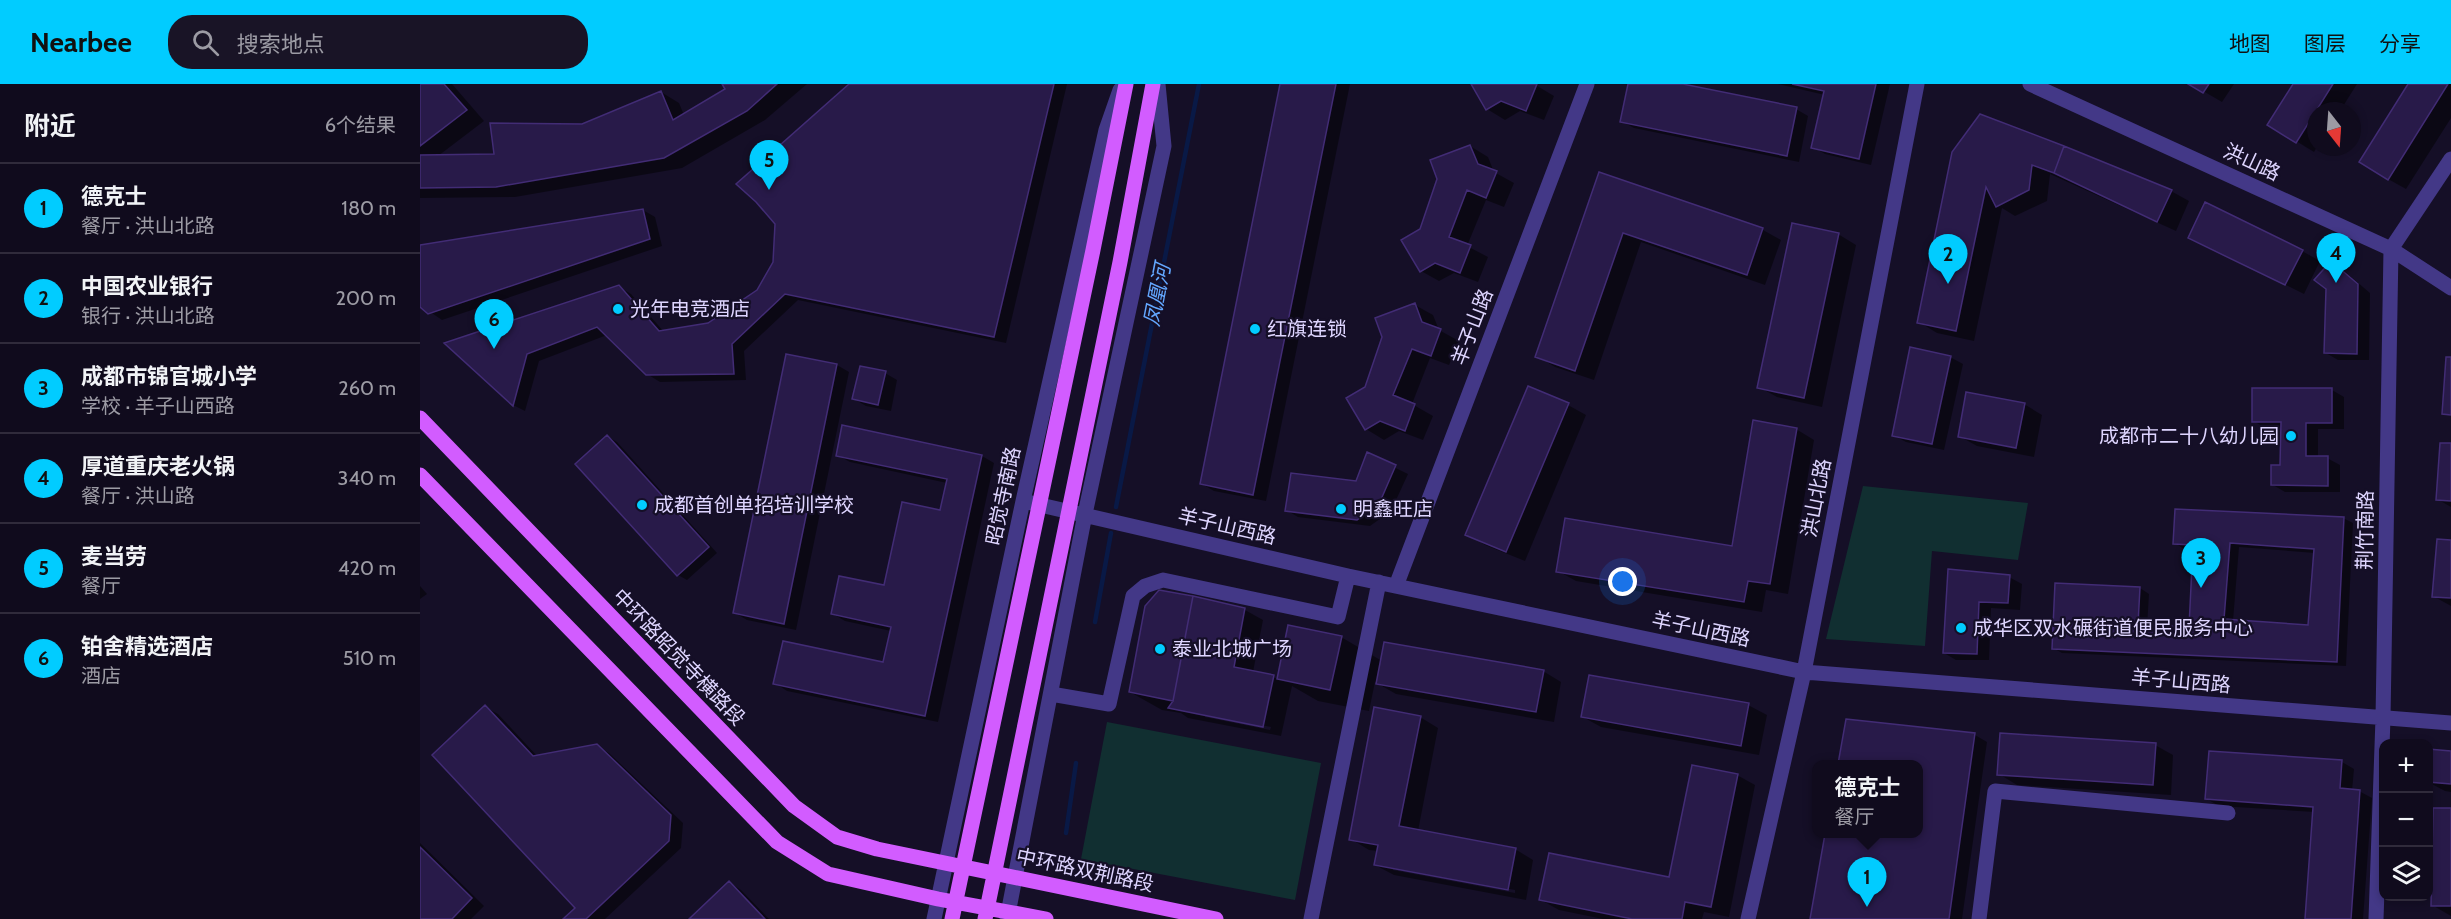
<!DOCTYPE html>
<html lang="zh">
<head>
<meta charset="utf-8">
<style>
  body { margin:0; font-family:Cabin,"Noto Sans SC",sans-serif; background:#191426; color:#f1f3f6 }
  .controls { position:absolute; right:18px; bottom:18px; display:grid; overflow:hidden; border-radius:12px; box-shadow:0 3px 9px #0003 }
  .controls button { width:54px; height:54px; display:grid; place-items:center; padding:0; border:0; border-bottom:2px solid #302b3b; background:#100b1d; color:#f1f3f6; font:30px sans-serif }
  .compass { position:absolute; left:1887px; top:18px; width:54px; height:54px; border-radius:50%; background:#100b1d; box-shadow:0 3px 9px #0003; rotate:163deg }
  .you { position:absolute; left:1203px; top:498px; width:21px; height:21px; margin:-15px; border:4px solid #fff; border-radius:50%; background:#1a73e8; box-shadow:0 0 0 9px #1a73e833 }
  .badge { display:grid; place-items:center; width:39px; height:39px; border-radius:50%; background:#01ccff; color:#111; font-size:20px; font-weight:700 }
  .pin { position:absolute; translate:-50% -50px; filter:drop-shadow(0 2px 3px #0008) }
  .pin::after { content:''; position:absolute; top:32px; width:21px; height:18px; background:inherit; clip-path:polygon(0 0,100% 0,50% 100%) }
  .popup { position:absolute; left:1392px; top:676px; width:111px; height:78px; box-sizing:border-box; display:grid; place-content:center; border-radius:12px; background:#100b1d; filter:drop-shadow(0 2px 4px #0005); font-size:20px; white-space:nowrap; color:#9c9ba4 }
  .popup b { font-size:22px; color:#f1f3f6 }
  .popup::after { content:''; position:absolute; left:50%; top:100%; margin-left:-12px; border:12px solid transparent; border-top-color:#100b1d }
  .list { margin:0; padding:0; list-style:none }
  h2 { display:flex; justify-content:space-between; align-items:center; height:78px; margin:0; padding:0 24px; font-size:26px }
  h2 small { font-size:20px; font-weight:400; color:#9c9ba4 }
  .list li { display:grid; grid-template-columns:39px 1fr auto; gap:18px; align-items:center; box-sizing:border-box; height:90px; padding:0 24px; border-top:2px solid #302b3b }
  .list b { display:block; font-size:22px; white-space:nowrap }
  .list p { margin:0; font-size:20px; white-space:nowrap; color:#9c9ba4 }
  .list em { font-size:20px; font-style:normal; color:#9c9ba4 }
  .icon { flex:none; width:33px; height:33px; fill:none; stroke:currentColor; stroke-width:2; stroke-linecap:round; stroke-linejoin:round }
  .map { position:relative; flex:none; width:2031px; height:835px; overflow:hidden }
  header { display:flex; align-items:center; gap:36px; box-sizing:border-box; height:84px; padding:0 30px; background:#01ccff; color:#111 }
  header strong { font-size:28px }
  nav { display:flex; gap:33px; margin-inline-start:auto; font-size:21px }
  .search { width:420px; height:54px; background:#191426; display:flex; align-items:center; gap:15px; box-sizing:border-box; padding:0 21px; border-radius:24px; color:#9c9ba4; font-size:22px }
  main { display:flex }
  aside { flex:1; background:#100b1d }
  .map>svg:first-child { display:block }
  .green { fill:#112f31 }
  .shadow { fill:#0007; fill-rule:evenodd }
  .lines { fill:none; stroke-linecap:round; stroke-linejoin:round }
  .stream { stroke:#091946; stroke-width:4.5 }
  .building { fill:#281a49; stroke:#422c75; stroke-width:1.5; fill-rule:evenodd }
  .minor { stroke:#433887; stroke-width:15 }
  .major { stroke:#d25cff; stroke-width:15 }
  .poi-dot { fill:#01ccff; stroke:#150f27; stroke-width:2 }
  .labels { text-anchor:middle; dominant-baseline:central; stroke-width:4.5; stroke-linejoin:round; paint-order:stroke }
  .street-label { font-size:20px; fill:#ded5ff; stroke:#150f27 }
  .poi-label { font-size:20px; fill:#ded5ff; stroke:#150f27; text-anchor:start }
  .water-label { font-size:21px; font-style:italic; fill:#63a7ff; stroke:#150f27 }
</style>
</head>
<body>
<header>
<strong>Nearbee</strong>
<div class="search"><svg class="icon" aria-label="search" viewBox="0 0 24 24"><circle cx="10" cy="10" r="6"/><path d="M15 15l6 6"/></svg>搜索地点</div>
<nav><a>地图</a><a>图层</a><a>分享</a></nav>
</header>
<main>
<aside>
<h2>附近<small>6个结果</small></h2>
<ul class="list">
<li><span class="badge">1</span><div><b>德克士</b><p>餐厅 · 洪山北路</p></div><em>180 m</em></li>
<li><span class="badge">2</span><div><b>中国农业银行</b><p>银行 · 洪山北路</p></div><em>200 m</em></li>
<li><span class="badge">3</span><div><b>成都市锦官城小学</b><p>学校 · 羊子山西路</p></div><em>260 m</em></li>
<li><span class="badge">4</span><div><b>厚道重庆老火锅</b><p>餐厅 · 洪山路</p></div><em>340 m</em></li>
<li><span class="badge">5</span><div><b>麦当劳</b><p>餐厅</p></div><em>420 m</em></li>
<li><span class="badge">6</span><div><b>铂舍精选酒店</b><p>酒店</p></div><em>510 m</em></li>
</ul>
</aside>
<div class="map">
<svg width="2031" height="835" viewBox="0 0 2031 835">
  <rect width="100%" height="100%" fill="#150f27"/>
  <path class="green" d="M1443,402l165,17 -10,57 -86,-9 -7,95 -99,-7z
    M687,638l214,41 -26,137 -214,-41z"/>
  <path class="shadow" d="M0,0h32l32,37 -46,35 58,-1 86,-29 79,-34 18,11 5,12 44,-25 -4,-6h83l-42,36 -83,48 -167,29 -95,1z
    M431,0h216l-61,259 -208,-43 -54,51 2,29 -86,2 -13,-8 -40,-39 -68,26 -14,50 -12,-6 -66,-61 172,-57 12,7 33,38 45,-8 49,-33 17,-28z
    M862,0h68l-84,417 -52,-10 -12,-7z
    M1052,0h62l20,12 -10,24 -24,-9 -15,9 -18,-11z
    M1209,0h46l121,25 12,7 -9,46 -165,-34 -13,-7z
    M1358,0h112l-19,81 -46,-11 -12,-7 12,-52z
    M1771,0h43l-12,18z
    M1875,0h62l-17,27h-24l1,36 -3,5 -18,-11z
    M1990,0h41v34l-45,71 -18,-10z
    M1561,32l190,75 18,10 -13,30 -126,-57 -3,27 -32,15 -13,-8 -28,133 -37,-8 -18,-11z
    M1050,62l18,11 6,15 20,11 -10,24 -18,-7 -19,46 21,11 -10,25 -24,-9 -15,8 -18,-10v-41z
    M1179,90l164,56 18,10 -16,45 -124,-43 -47,138 -39,-13 -18,-11z
    M223,126l12,7 7,29 -220,74 -22,-15v-58z
    M1418,150l18,11 -34,162 -45,-10 -18,-10z
    M1770,153l112,14 18,10 -16,33z
    M1911,179l12,7 27,23 -1,67h-31l-12,-7z
    M995,221l18,10 6,15 20,11 -10,24 -19,-7 -18,46 21,12 -10,24 -24,-9 -15,9 -18,-11v-41z
    M367,271l50,10 12,7 -53,258 -49,-10 -12,-7z
    M1530,273l13,7 -19,86 -38,-8 -13,-7z
    M465,289l12,7 -6,31 -25,-5 -12,-7z
    M1912,306l12,7v32h-26v29h9l13,7v27h-55l-12,-7 9,-18v-39h-16l-13,-7z
    M1604,320l18,11 -8,42 -57,-11 -18,-10z
    M1148,321l18,10 -61,146 -40,-16 -18,-11z
    M1376,345l18,11 -26,154 -22,-4 -4,22 -186,-31 -18,-10 175,-23z
    M187,352l10,6 100,111 -30,27 -9,-5z
    M2031,361v62l-14,-8z
    M947,370l41,20 -17,37 -21,15 -72,-9 -12,-7 71,-27z
    M417,371l145,1 12,7 -56,259 -151,-31 -12,-8 109,-19 7,-33 -46,-10 -12,-7 52,-27 56,-75 6,-29 -97,-21z
    M1923,434l10,5 -7,143 -284,-13 -9,-5 87,-60 9,6 -2,33 43,2 4,-80h-10l-9,-6zM1819,463l76,6 -5,74 -77,-6z
    M2031,458v64l-18,-10z
    M1530,487l59,6 13,7 -2,26 -29,-2 -2,52h-33l-12,-7z
    M0,502l7,8 -7,5z
    M773,514l52,12 18,10 -10,52 26,7 62,-42 41,24 161,10 18,11 -7,40 -158,-28 -21,-12 -6,29 -51,-10 -26,-15 -11,50 -93,-18 -7,-5 -19,-3 -32,-18zM785,630l66,13 -1,3 -65,-13z
    M1328,621l19,10 -8,40 -158,-28 -18,-10z
    M65,623l13,7 40,43 58,-11 13,7 74,70 -2,25 -76,71h-40l12,-11z
    M1000,633l18,11 -20,103 97,18 18,11 -7,40 -132,-25 -19,-10 3,-14 -9,-1 -18,-11zM973,783l122,23v3l-122,-23z
    M1427,637l128,14 12,7 -25,177h-151l16,-85h91v-70h-79z
    M1735,661l18,10 -2,40 -154,-10 -18,-11z
    M2031,668v40l-6,-1 -17,-9z
    M1922,678l12,7 -2,22h7l13,7 -9,121h-56l7,-107 -95,-6 -12,-7z
    M1317,691l18,10 -26,132 -25,-5 -2,7h-99l-44,-9 -18,-10 129,-21z
    M2031,726v106l-19,-11z
    M0,759l64,63 -13,13h-51z
    M309,798l12,8 28,29h-78z"/>
  <g class="lines">
    <path class="stream" d="M696,423l83,-423
      M675,538l16,-89
      M646,749l10,-70"/>
  </g>
  <path class="building" d="M0,0h24l23,26 -47,36z
    M302,0h55l-30,27 -83,47 -168,29 -76,1v-33l74,-1 -4,-31 92,1 79,-33 12,29 52,-31z
    M429,0h205l-60,253 -209,-43 -53,50 2,30 -88,1 -49,-48 -70,27 -14,52 -69,-63 175,-58 40,46 49,-8 49,-33 16,-28 2,-38 -19,-22 -20,-18z
    M860,0h56l-83,411 -53,-11z
    M1051,0h66l-11,27 -25,-10 -15,9z
    M1208,0h55l114,23 -10,49 -167,-34z
    M1372,0h84l-17,75 -48,-11 13,-57z
    M1768,0h21l-6,9z
    M1873,0h40l-37,59 -29,-18z
    M1988,0h40l-60,96 -29,-18z
    M1560,30l84,32 -10,27 -22,-8 -3,25 -33,17 -10,-20 -30,144 -39,-8 35,-171z
    M1050,61l8,19 19,7 -11,27 -19,-8 -18,47 22,8 -11,28 -25,-10 -15,9 -19,-32 19,-11 17,-50 -7,-19z
    M1644,62l108,44 -15,32 -103,-49z
    M1179,88l164,56 -16,47 -124,-42 -48,138 -40,-14z
    M1785,118l98,48 -18,35 -97,-47z
    M223,125l7,30 -222,75 -8,-7v-62z
    M1372,139l47,10 -35,165 -47,-10z
    M1911,177l27,23 -1,70 -33,-1 2,-64 -12,-9z
    M995,219l7,19 19,7 -10,27 -19,-7 -19,46 22,9 -10,27 -25,-10 -15,9 -19,-32 19,-11 17,-50 -7,-19z
    M1490,263l41,9 -19,88 -40,-8z
    M366,270l51,10 -53,260 -51,-11z
    M2026,273h5v58l-9,-1z
    M440,282l26,5 -8,34 -26,-6z
    M1108,302l41,17 -63,149 -41,-17z
    M1832,304h80v35h-26v33h22v30l-57,-1v-20h9l1,-43h-29z
    M1546,308l59,11 -9,45 -58,-11z
    M1333,336l44,8 -27,156 -22,-3 -4,21 -188,-30 9,-54 167,28z
    M422,341l140,30 -57,261 -152,-32 10,-43 100,21 8,-35 -60,-13 8,-38 45,9 18,-83 38,8 7,-31 -111,-23z
    M187,351l102,112 -32,29 -102,-112z
    M2020,359h11v58l-15,-1z
    M947,368l29,13 -17,39 -22,16 -72,-9 6,-38 65,8z
    M1755,425l169,8 -7,145 -285,-13 3,-66 85,4 -2,38 51,2 4,-82 -20,-1zM1810,459l84,6 -6,76 -84,-6z
    M2017,455l14,1v58l-19,-1z
    M1528,485l62,6 -2,28 -29,-1 -2,52 -34,-1z
    M739,506l34,6 -20,105 -44,-9 16,-86z
    M773,512l52,12 -11,59 40,8 -11,52 -95,-19 5,-7z
    M868,541l54,11 -12,54 -53,-11z
    M964,558l160,28 -8,42 -160,-28z
    M1169,591l160,28 -8,43 -160,-29z
    M65,621l48,51 64,-12 74,71 -2,26 -83,78h-23l12,-11 -143,-153z
    M954,623l47,9 -22,110 117,22 -8,42 -134,-25 4,-20 -29,-5z
    M1426,635l129,14 -26,186h-139l15,-85h93v-70h-80z
    M1580,649l156,10 -3,42 -156,-10z
    M2008,665l23,2v33l-23,-2z
    M1789,667l133,9 -2,28 20,2 -9,129h-46l8,-112 -108,-8z
    M1272,681l46,9 -27,133 -26,-5 -3,17h-50l-93,-19 10,-47 120,24z
    M2013,724h18v98h-20z
    M0,763l52,51 -20,21h-32z
    M309,797l36,38h-76z"/>
  <g class="lines">
    <path class="minor" d="M1610,0l361,165 60,39
      M603,417l325,75 456,96 647,51
      M976,502l191,-502
      M631,610l58,10 24,-108 12,-10 18,-6 175,37 10,-41
      M514,835l89,-418 83,-371 14,-40
      M587,835l78,-405 79,-368 -6,-62
      M891,835l68,-337
      M1328,835l56,-247 113,-588
      M1559,835l16,-128 233,22
      M1956,835l7,-201 8,-469 60,-90"/>
    <path class="major" d="M0,334l374,388 43,31 40,12 339,70
      M0,391l357,367 51,32 110,25 108,20
      M532,835l141,-669 33,-166
      M565,835l135,-657 33,-178"/>
  </g>
  <g class="poi-dot">
    <circle cx="198" cy="225" r="6"/>
    <circle cx="835" cy="245" r="6"/>
    <circle cx="1871" cy="352" r="6"/>
    <circle cx="222" cy="421" r="6"/>
    <circle cx="921" cy="425" r="6"/>
    <circle cx="1541" cy="544" r="6"/>
    <circle cx="740" cy="565" r="6"/>
  </g>
  <g class="labels">
    <g class="street-label">
      <text transform="translate(1832 78) rotate(25)">洪山路</text>
      <text transform="translate(1052 243) rotate(-69)">羊子山路</text>
      <text transform="translate(583 412) rotate(-78)">昭觉寺南路</text>
      <text transform="translate(1396 414) rotate(-79)">洪山北路</text>
      <text transform="translate(807 442) rotate(13)">羊子山西路</text>
      <text transform="translate(1945 446) rotate(-89)">荆竹南路</text>
      <text transform="translate(1281 545) rotate(12)">羊子山西路</text>
      <text transform="translate(259 573) rotate(46)">中环路昭觉寺横路段</text>
      <text transform="translate(1761 597) rotate(5)">羊子山西路</text>
      <text transform="translate(665 786) rotate(12)">中环路双荆路段</text>
    </g>
    <g class="poi-label">
      <text x="210" y="225">光年电竞酒店</text>
      <text x="847" y="245">红旗连锁</text>
      <text x="1859" y="352" text-anchor="end">成都市二十八幼儿园</text>
      <text x="234" y="421">成都首创单招培训学校</text>
      <text x="933" y="425">明鑫旺店</text>
      <text x="1553" y="544">成华区双水碾街道便民服务中心</text>
      <text x="752" y="565">泰业北城广场</text>
    </g>
    <g class="water-label">
      <text transform="translate(737 211) rotate(-79)">凤凰河</text>
    </g>
  </g>
</svg>
<div class="controls">
<button>+</button>
<button>−</button>
<button><svg class="icon" aria-label="layers" viewBox="0 0 24 24"><path d="M12 4l9 5-9 5-9-5zM3 14l9 5 9-5"/></svg></button>
</div>
<svg class="compass" viewBox="-18 -18 36 36"><path d="M0-13l5 13h-10z" fill="#e53935"/><path d="M0 13l5-13h-10z" fill="#9c9ba4"/></svg>
<div class="you"></div>
<div class="pin badge" style="left:1447px;top:823px">1</div>
<div class="popup"><b>德克士</b>餐厅</div>
<div class="pin badge" style="left:1528px;top:200px">2</div>
<div class="pin badge" style="left:1781px;top:504px">3</div>
<div class="pin badge" style="left:1916px;top:199px">4</div>
<div class="pin badge" style="left:349px;top:106px">5</div>
<div class="pin badge" style="left:74px;top:265px">6</div>
</div>
</main>
</body>
</html>
